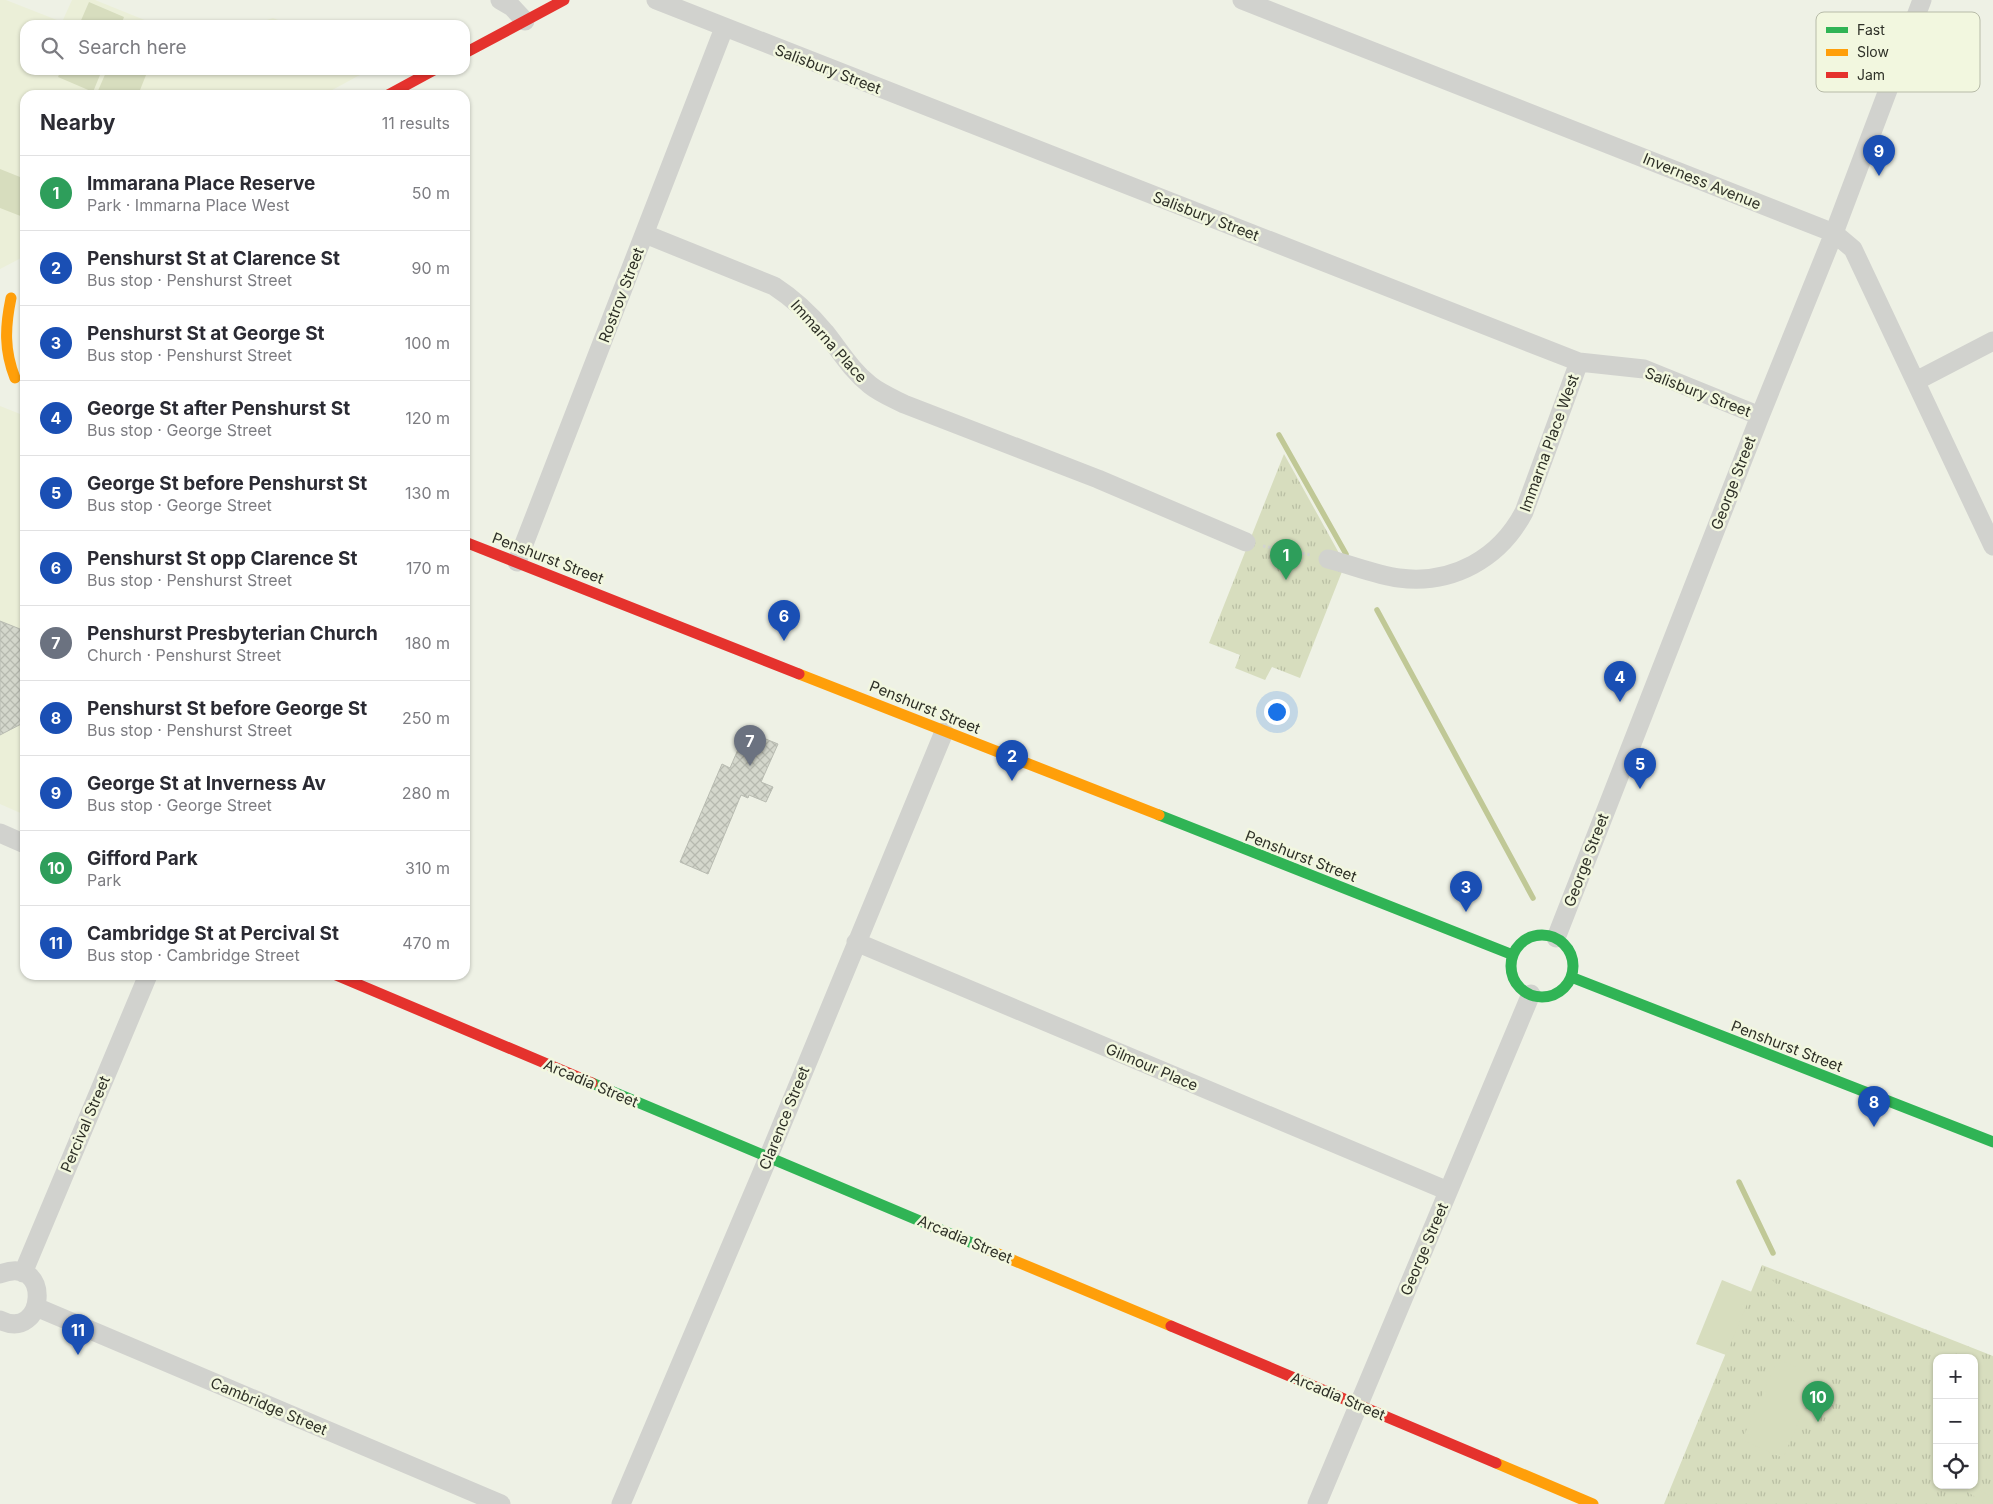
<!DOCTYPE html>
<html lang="en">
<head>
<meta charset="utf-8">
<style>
  body { margin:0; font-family:Inter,sans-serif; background:#f7f7f7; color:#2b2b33 }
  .controls { position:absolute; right:15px; bottom:15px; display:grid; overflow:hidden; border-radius:10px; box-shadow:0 1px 4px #0004 }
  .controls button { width:45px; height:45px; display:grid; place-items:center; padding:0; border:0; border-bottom:1px solid #e1e1e2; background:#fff; color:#2b2b33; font:25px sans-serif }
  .you { position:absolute; left:1276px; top:711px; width:18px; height:18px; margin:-12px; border:4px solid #fff; border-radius:50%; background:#1a73e8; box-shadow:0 0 0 8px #1a73e833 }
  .badge { display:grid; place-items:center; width:32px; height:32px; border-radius:50%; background:#2563eb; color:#fff; font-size:16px; font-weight:700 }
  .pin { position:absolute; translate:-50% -41px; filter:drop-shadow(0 1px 2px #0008) }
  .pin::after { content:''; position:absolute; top:26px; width:18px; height:15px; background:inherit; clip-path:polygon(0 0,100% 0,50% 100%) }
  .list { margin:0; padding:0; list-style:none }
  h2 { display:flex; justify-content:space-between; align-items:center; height:65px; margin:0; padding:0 20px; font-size:21px }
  h2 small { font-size:16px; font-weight:400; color:#7c7c81 }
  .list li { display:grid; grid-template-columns:32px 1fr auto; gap:15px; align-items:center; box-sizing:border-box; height:75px; padding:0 20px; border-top:1px solid #e1e1e2 }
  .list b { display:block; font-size:19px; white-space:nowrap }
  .list p { margin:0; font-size:16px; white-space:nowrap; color:#7c7c81 }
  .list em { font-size:16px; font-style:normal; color:#7c7c81 }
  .icon { flex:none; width:28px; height:28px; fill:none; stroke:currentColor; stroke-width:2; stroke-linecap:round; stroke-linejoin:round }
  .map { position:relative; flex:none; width:1993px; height:1504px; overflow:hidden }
  .search { position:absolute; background:#fff; box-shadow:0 1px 4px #0004; left:20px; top:20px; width:450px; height:55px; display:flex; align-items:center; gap:12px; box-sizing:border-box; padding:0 18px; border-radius:15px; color:#7c7c81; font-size:19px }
  .panel { position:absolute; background:#fff; box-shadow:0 1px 4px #0004; left:20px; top:90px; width:450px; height:890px; border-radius:15px }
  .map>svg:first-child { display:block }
  .built { fill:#ebefd8 }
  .grass { fill:url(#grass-tufts); fill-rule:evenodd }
  .pitch { fill:#d7ddbe }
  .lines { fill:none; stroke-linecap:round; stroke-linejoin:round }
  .stream { stroke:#c0c896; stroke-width:5.5 }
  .building { fill:url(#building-cross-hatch); stroke:#b8bbb1 }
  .path { stroke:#d3d4d0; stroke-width:3; stroke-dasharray:2.5 2.5; stroke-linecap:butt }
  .street { stroke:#d1d2ce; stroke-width:19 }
  .fast { stroke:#30b455; stroke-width:11 }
  .slow { stroke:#ff9f0a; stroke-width:11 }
  .jam { stroke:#e5322d; stroke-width:11 }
  .labels { text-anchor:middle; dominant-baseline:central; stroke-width:5; stroke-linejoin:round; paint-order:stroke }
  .street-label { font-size:15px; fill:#2e3027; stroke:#f2f7df }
  .key { fill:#f2f7df; stroke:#b7bba8; stroke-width:1 }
  .key-label { font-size:14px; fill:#2e3027 }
</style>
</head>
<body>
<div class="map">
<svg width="1993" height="1504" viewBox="0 0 1993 1504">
  <defs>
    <pattern id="grass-tufts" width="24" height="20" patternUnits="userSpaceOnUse" patternTransform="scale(1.25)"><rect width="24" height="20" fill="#d7ddbe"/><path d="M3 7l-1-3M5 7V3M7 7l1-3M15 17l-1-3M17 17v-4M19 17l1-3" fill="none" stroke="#b9bea3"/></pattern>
    <pattern id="building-cross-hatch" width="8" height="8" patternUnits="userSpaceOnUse" patternTransform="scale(1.25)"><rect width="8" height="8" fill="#d4d7cc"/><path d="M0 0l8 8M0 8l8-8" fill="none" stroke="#b6b9af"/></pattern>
  </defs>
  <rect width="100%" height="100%" fill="#eef1e5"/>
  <path class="built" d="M0,0h6l56,22 10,-22h23l62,25h-132v45h344l-46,25h-298v161l-25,13z
    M273,18l18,7h-40z
    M0,406l25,10v399l-25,-11z"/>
  <path class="grass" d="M1284,454l61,110 -45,114 -28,-11 -7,13 -30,-12 5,-13 -31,-12z
    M1762,1265l231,91v148h-329zM1937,1358h37v127h-37z"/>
  <path class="pitch" d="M89,2l35,15 -3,8h-42z
    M61,70h41l-9,22 -35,-15z
    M107,70h41l-10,25h-37l-4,-2z
    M0,169l25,10v32l-2,6 -23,-9z
    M1768,1276l47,45 -10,10 -47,-44z
    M1722,1280l30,12 -26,63 -30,-11z
    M1778,1359l40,18 -35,81 -41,-18z
    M1958,1485h15l20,14v5h-8z"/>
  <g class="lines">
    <path class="stream" d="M1279,435l67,119
      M1377,610l156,288
      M1739,1182l34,71"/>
  </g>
  <path class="building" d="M0,621l25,10v91l-25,13z
    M746,731l32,13 -17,38 12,5 -7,15 -17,-7 -1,3 -7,-3 -33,79 -28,-12 42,-98 8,4z"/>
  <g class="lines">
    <path class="path" d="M1263,546l48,9"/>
    <path class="street" d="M500,0l12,7 13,14
      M656,0l923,362 65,7 116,47
      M1242,0l592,233 19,16 140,297
      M645,234l129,52c20,13 36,28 51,46 15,19 26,38 45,53 10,8 22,13 34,19l194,75 148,63
      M1916,381l77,-40
      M1328,559c24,6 48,16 71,19 54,7 101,-20 125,-66l55,-150
      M517,562l207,-534
      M0,833l25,11
      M1556,938l204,-522 74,-183 88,-233
      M856,942l592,249
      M23,1273l125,-298
      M0,1274c53,-21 46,69 0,46
      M36,1307l465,197
      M621,1504l142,-334 181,-438
      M1317,1504l214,-510"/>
    <path class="fast" d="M1159,815l354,140
      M1511 966a31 31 0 1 1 62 0a31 31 0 1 1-62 0Z
      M1571,977l422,165
      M592,1083l392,165"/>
    <path class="slow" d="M11,298c-6,29 -7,52 4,80
      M799,674l360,141
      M984,1248l187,78
      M1496,1463l97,41"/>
    <path class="jam" d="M465,53l99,-53
      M388,95l46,-25
      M465,542l334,132
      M336,975l256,108
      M1171,1326l325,137"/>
  </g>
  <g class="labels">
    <g class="street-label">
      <text transform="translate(828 69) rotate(21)">Salisbury Street</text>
      <text transform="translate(1702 181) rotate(22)">Inverness Avenue</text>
      <text transform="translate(1206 216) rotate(21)">Salisbury Street</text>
      <text transform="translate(621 295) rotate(-69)">Rostrov Street</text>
      <text transform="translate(829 341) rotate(48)">Immarna Place</text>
      <text transform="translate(1698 392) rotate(21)">Salisbury Street</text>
      <text transform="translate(1549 443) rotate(-70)">Immarna Place West</text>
      <text transform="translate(1733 483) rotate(-69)">George Street</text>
      <text transform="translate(548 558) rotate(21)">Penshurst Street</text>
      <text transform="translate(925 707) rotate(22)">Penshurst Street</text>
      <text transform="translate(1301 856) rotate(21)">Penshurst Street</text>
      <text transform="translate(1586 860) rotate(-69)">George Street</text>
      <text transform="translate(1787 1046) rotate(21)">Penshurst Street</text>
      <text transform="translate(1152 1067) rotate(23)">Gilmour Place</text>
      <text transform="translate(591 1083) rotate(23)">Arcadia Street</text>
      <text transform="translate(784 1118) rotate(-68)">Clarence Street</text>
      <text transform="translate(85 1124) rotate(-67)">Percival Street</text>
      <text transform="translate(965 1239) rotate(23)">Arcadia Street</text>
      <text transform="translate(1424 1249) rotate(-67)">George Street</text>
      <text transform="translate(1338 1396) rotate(23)">Arcadia Street</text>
      <text transform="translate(269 1406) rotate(23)">Cambridge Street</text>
    </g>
  </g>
  <rect x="1816" y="12" width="164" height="80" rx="8" class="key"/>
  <rect x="1826" y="27" width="22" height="6" fill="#30b455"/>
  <rect x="1826" y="49" width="22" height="7" fill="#ff9f0a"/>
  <rect x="1826" y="72" width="22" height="6" fill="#e5322d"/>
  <g class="key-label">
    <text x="1857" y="35">Fast</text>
    <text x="1857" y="57">Slow</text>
    <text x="1857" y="80">Jam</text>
  </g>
</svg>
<div class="controls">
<button>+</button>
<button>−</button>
<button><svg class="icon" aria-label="locate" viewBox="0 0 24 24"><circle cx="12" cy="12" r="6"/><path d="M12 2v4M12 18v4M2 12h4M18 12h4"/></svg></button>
</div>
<div class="you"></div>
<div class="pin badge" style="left:1286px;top:580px;background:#2e9e5b">1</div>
<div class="pin badge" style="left:1012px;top:781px;background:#1a4fb4">2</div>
<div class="pin badge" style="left:1466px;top:912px;background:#1a4fb4">3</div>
<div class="pin badge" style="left:1620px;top:702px;background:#1a4fb4">4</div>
<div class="pin badge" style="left:1640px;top:789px;background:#1a4fb4">5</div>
<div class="pin badge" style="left:784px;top:641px;background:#1a4fb4">6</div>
<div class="pin badge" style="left:750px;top:766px;background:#6b7280">7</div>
<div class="pin badge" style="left:1874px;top:1127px;background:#1a4fb4">8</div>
<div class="pin badge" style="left:1879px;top:176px;background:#1a4fb4">9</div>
<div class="pin badge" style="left:1818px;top:1422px;background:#2e9e5b">10</div>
<div class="pin badge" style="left:78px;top:1355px;background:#1a4fb4">11</div>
<div class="search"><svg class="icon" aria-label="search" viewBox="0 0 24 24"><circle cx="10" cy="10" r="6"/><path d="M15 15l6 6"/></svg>Search here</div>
<section class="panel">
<h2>Nearby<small>11 results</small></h2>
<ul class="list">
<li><span class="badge" style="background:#2e9e5b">1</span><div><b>Immarana Place Reserve</b><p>Park · Immarna Place West</p></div><em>50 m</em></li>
<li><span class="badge" style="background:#1a4fb4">2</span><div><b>Penshurst St at Clarence St</b><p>Bus stop · Penshurst Street</p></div><em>90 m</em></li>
<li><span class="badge" style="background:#1a4fb4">3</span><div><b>Penshurst St at George St</b><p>Bus stop · Penshurst Street</p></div><em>100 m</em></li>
<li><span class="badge" style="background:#1a4fb4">4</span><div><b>George St after Penshurst St</b><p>Bus stop · George Street</p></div><em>120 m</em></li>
<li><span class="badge" style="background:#1a4fb4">5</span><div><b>George St before Penshurst St</b><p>Bus stop · George Street</p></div><em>130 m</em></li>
<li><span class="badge" style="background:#1a4fb4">6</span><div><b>Penshurst St opp Clarence St</b><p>Bus stop · Penshurst Street</p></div><em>170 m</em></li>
<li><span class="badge" style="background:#6b7280">7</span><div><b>Penshurst Presbyterian Church</b><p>Church · Penshurst Street</p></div><em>180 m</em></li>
<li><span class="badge" style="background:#1a4fb4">8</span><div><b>Penshurst St before George St</b><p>Bus stop · Penshurst Street</p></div><em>250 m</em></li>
<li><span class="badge" style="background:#1a4fb4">9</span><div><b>George St at Inverness Av</b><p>Bus stop · George Street</p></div><em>280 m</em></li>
<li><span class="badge" style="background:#2e9e5b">10</span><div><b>Gifford Park</b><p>Park</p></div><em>310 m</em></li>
<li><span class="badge" style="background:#1a4fb4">11</span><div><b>Cambridge St at Percival St</b><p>Bus stop · Cambridge Street</p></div><em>470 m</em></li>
</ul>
</section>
</div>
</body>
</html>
